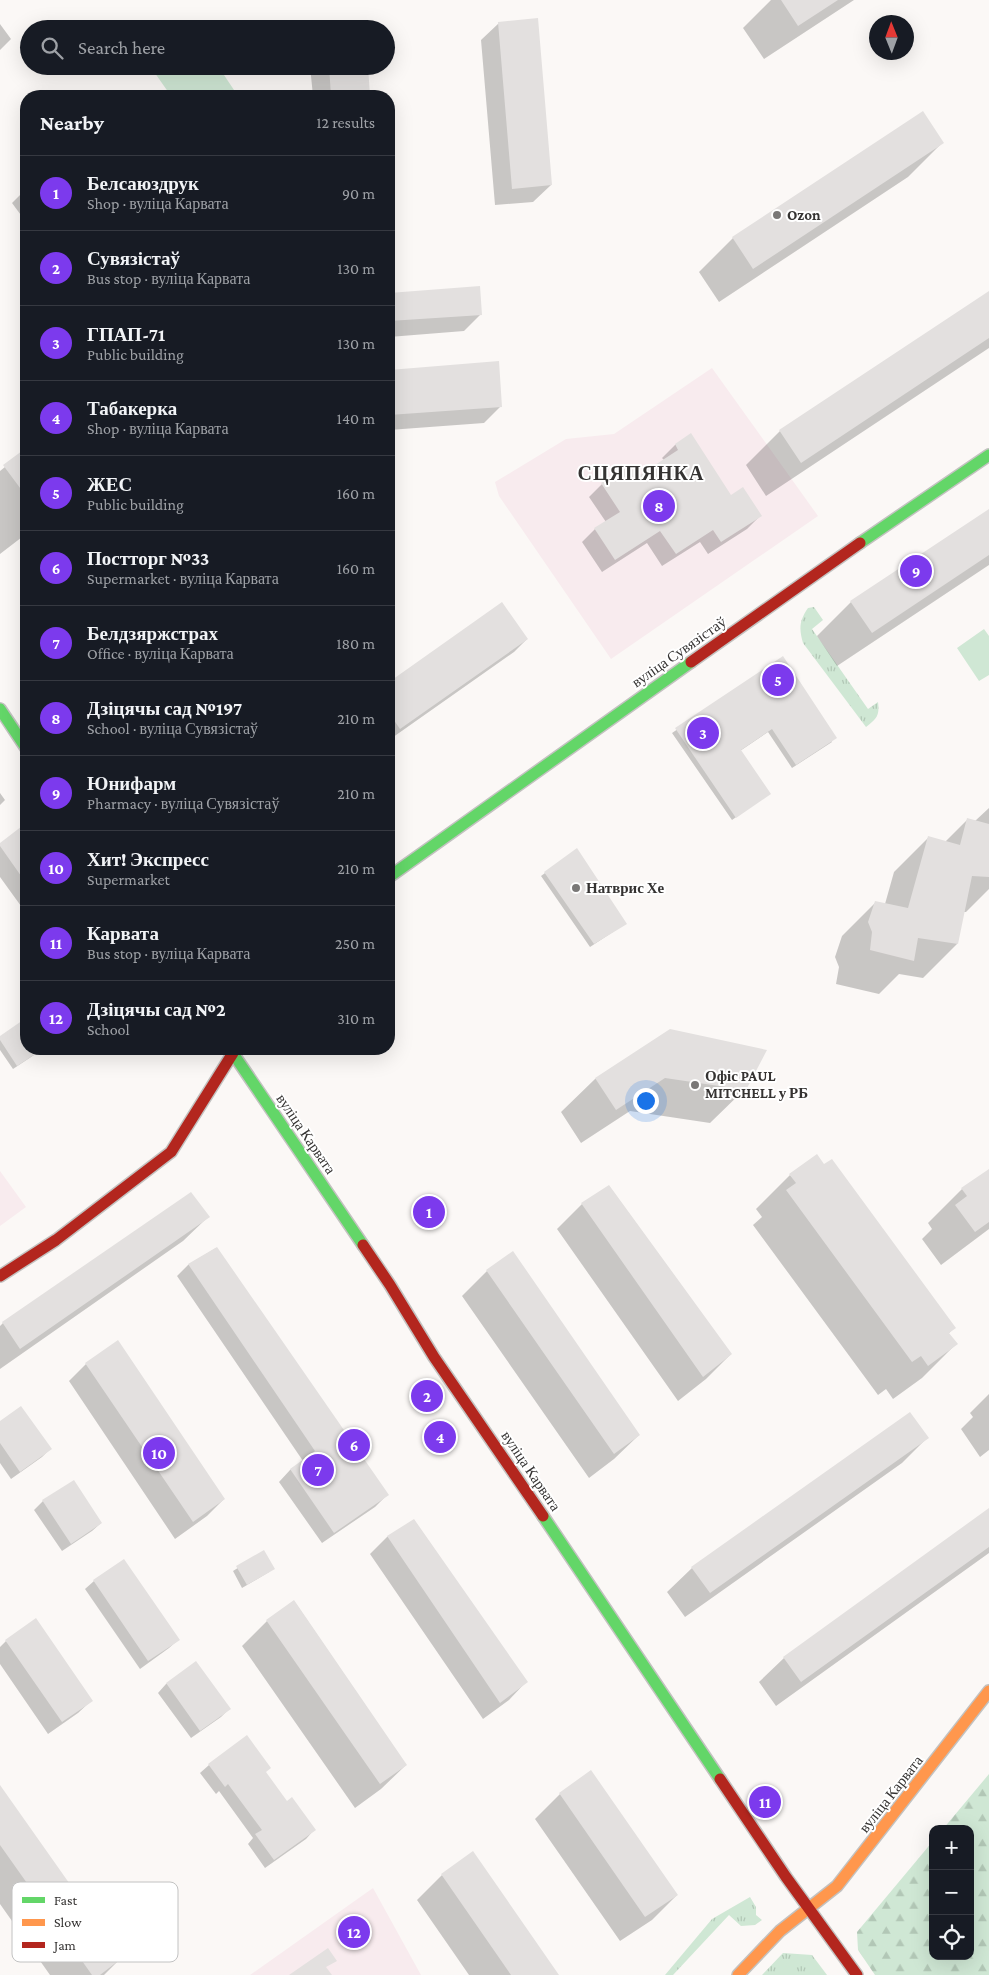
<!DOCTYPE html>
<html lang="en">
<head>
<meta charset="utf-8">
<style>
  body { margin:0; font-family:"Crimson Pro",serif; background:#242831; color:#f1f3f6 }
  .controls { position:absolute; right:15px; bottom:15px; display:grid; overflow:hidden; border-radius:10px; box-shadow:0 5px 20px #0002 }
  .controls button { width:45px; height:45px; display:grid; place-items:center; padding:0; border:0; border-bottom:1px solid #363941; background:#171b24; color:#f1f3f6; font:25px sans-serif }
  .compass { position:absolute; left:869px; top:15px; width:45px; height:45px; border-radius:50%; background:#171b24; box-shadow:0 5px 20px #0002; rotate:359deg }
  .you { position:absolute; left:645px; top:1100px; width:18px; height:18px; margin:-12px; border:4px solid #fff; border-radius:50%; background:#1a73e8; box-shadow:0 0 0 8px #1a73e833 }
  .badge { display:grid; place-items:center; width:32px; height:32px; border-radius:50%; background:#7c3aed; color:#fff; font-size:16px; font-weight:700 }
  .pin { position:absolute; translate:-50% -50%; border:2px solid #fff; box-shadow:0 1px 5px #0006 }
  .list { margin:0; padding:0; list-style:none }
  h2 { display:flex; justify-content:space-between; align-items:center; height:65px; margin:0; padding:0 20px; font-size:21px }
  h2 small { font-size:16px; font-weight:400; color:#9ea1a6 }
  .list li { display:grid; grid-template-columns:32px 1fr auto; gap:15px; align-items:center; box-sizing:border-box; height:75px; padding:0 20px; border-top:1px solid #363941 }
  .list b { display:block; font-size:19px; white-space:nowrap }
  .list p { margin:0; font-size:16px; white-space:nowrap; color:#9ea1a6 }
  .list em { font-size:16px; font-style:normal; color:#9ea1a6 }
  .icon { flex:none; width:28px; height:28px; fill:none; stroke:currentColor; stroke-width:2; stroke-linecap:round; stroke-linejoin:round }
  .map { position:relative; flex:none; width:989px; height:1975px; overflow:hidden }
  .search { position:absolute; background:#171b24; box-shadow:0 5px 20px #0002; left:20px; top:20px; width:375px; height:55px; display:flex; align-items:center; gap:12px; box-sizing:border-box; padding:0 18px; border-radius:28px; color:#9ea1a6; font-size:19px }
  .panel { position:absolute; background:#171b24; box-shadow:0 5px 20px #0002; left:20px; top:90px; width:375px; height:965px; border-radius:20px }
  .map>svg:first-child { display:block }
  .education { fill:#f8ebee }
  .grass { fill:url(#grass-tufts) }
  .forest { fill:url(#forest-firs) }
  .park { fill:#cfe7d4 }
  .shadow { fill:#0003 }
  .building { fill:#e3e0df }
  .lines { fill:none; stroke-linecap:round; stroke-linejoin:round }
  .fast-casing { stroke:#c3c2c0; stroke-width:14 }
  .slow-casing { stroke:#c3c2c0; stroke-width:14 }
  .jam-casing { stroke:#c3c2c0; stroke-width:14 }
  .fast { stroke:#63d668; stroke-width:11 }
  .slow { stroke:#ff974d; stroke-width:11 }
  .jam { stroke:#b3261e; stroke-width:11 }
  .poi-dot { fill:#7a7877; stroke:#fff; stroke-width:2 }
  .labels { text-anchor:middle; dominant-baseline:central; stroke-width:4; stroke-linejoin:round; paint-order:stroke }
  .poi-label { font-size:15px; font-weight:bold; fill:#353332; stroke:#fff; text-anchor:start }
  .street-label { font-size:15px; fill:#353332; stroke:#fff }
  .district-label { font-size:20px; font-weight:bold; letter-spacing:1px; fill:#353332; stroke:#fff }
  .key { fill:#fff; stroke:#c2c2c2; stroke-width:1 }
  .key-label { font-size:14px; fill:#353332 }
</style>
</head>
<body>
<div class="map">
<svg width="989" height="1975" viewBox="0 0 989 1975">
  <defs>
    <pattern id="grass-tufts" width="24" height="20" patternUnits="userSpaceOnUse" patternTransform="scale(1.25)"><rect width="24" height="20" fill="#cfe7d4"/><path d="M3 7l-1-3M5 7V3M7 7l1-3M15 17l-1-3M17 17v-4M19 17l1-3" fill="none" stroke="#b2c7b6"/></pattern>
    <pattern id="forest-firs" width="22" height="20" patternUnits="userSpaceOnUse" patternTransform="scale(1.25)"><rect width="22" height="20" fill="#cfe7d4"/><path d="M5 1l3.5 6h-7zM16 11l3.5 6h-7z" fill="#b2c7b6"/></pattern>
  </defs>
  <rect width="100%" height="100%" fill="#fbf8f6"/>
  <path class="education" d="M712,368l106,148 -207,143 -112,-163 -4,-14 71,-43 48,-5z
    M0,1171l26,36 -26,19z
    M373,1888l48,87h-171z"/>
  <path class="grass" d="M814,607l9,13 -11,9 56,80 10,-7c2,14 -2,17 -12,25l-63,-84c-4,-14 -4,-22 5,-35z
    M750,1897l6,10v8l6,5 -7,5 -14,1 -12,-11 -56,60h-8l47,-56z
    M783,1953l29,2 15,20h-65z"/>
  <path class="forest" d="M989,1774v201h-114l-17,-25 -1,-18 76,-91v115h37v-127h-27z"/>
  <path class="park" d="M150,66h68l20,30h-67z
    M984,629l5,7v39l-10,6 -22,-33z"/>
  <path class="shadow" d="M771,0h83l-90,59 -21,-31z
    M499,23l52,162 -18,17 -38,3 -14,-165z
    M0,24l11,15 -11,11z
    M310,66h57l2,30h-56z
    M922,113l20,30 -34,34 -189,125 -20,-30 34,-34z
    M26,189v33l-14,-19z
    M479,288l2,26 -17,17 -75,6v-43z
    M989,293v55l-223,148 -20,-31 34,-34z
    M498,363l3,43 -17,17 -95,7v-59z
    M690,435l40,62 30,19 -13,13 -39,25 -8,-12 -38,24 -15,-23 -45,29 -20,-30 13,-13 11,-7 -17,-25 13,-13 35,-6 27,-18 -2,-2 13,-13z
    M26,450v84l-26,20v-83z
    M989,511v54l-152,101 -20,-30 34,-34z
    M502,604l25,35 -13,13 -125,88v-57z
    M783,658l49,84 -40,26 -24,-36 -28,19 29,43 -37,26 -60,-87z
    M0,793l5,7 -5,5z
    M989,808v81l-23,23h-3l-6,32 -34,34 -24,-4 -20,20 -43,-10 3,-17 -4,-10 7,-21 34,-34 9,2 9,-32 34,-34 17,4 23,-23 7,2z
    M26,825v88l-26,-36v-32z
    M545,873l80,51 -35,23 -49,-71z
    M26,1020v29h17l-30,20 -13,-19v-13z
    M670,1030l75,59 -35,34 -80,-12 -49,32 -20,-31 34,-33z
    M989,1170v59l-48,36 -19,-26 10,-10 -4,-6 34,-34z
    M790,1175l164,153 -6,6 8,10 -34,34 -29,21 -7,-10 -8,6 -125,-170 9,-8 -6,-8z
    M609,1186l122,168 -25,25 -28,22 -121,-172 25,-25z
    M208,1217l-25,24 -183,128v-43l3,-3z
    M216,1248l171,247 -12,12 -53,36 -43,-61 11,-12 13,-9 -126,-185 11,-11z
    M513,1253l126,182 -25,24 -25,19 -127,-182 25,-25z
    M86,1364l138,135 -17,17 -32,23 -106,-158z
    M989,1394v56l-9,7 -19,-28 12,-12 -3,-4z
    M0,1422l50,27 -8,8 -31,22 -11,-16z
    M927,1438l-25,25 -217,154 -18,-25 25,-24z
    M73,1482l28,41 -9,8 -30,20 -28,-41 9,-9z
    M989,1510v43l-213,153 -17,-24 25,-24z
    M414,1520l112,162 -17,18 -26,19 -113,-165 17,-17z
    M263,1552l6,20 -27,16 -9,-17z
    M94,1581l84,59 -9,8 -29,21 -55,-80z
    M294,1601l112,164 -25,24 -26,19 -113,-162 25,-25z
    M6,1641l85,60 -13,12 -30,21 -48,-70v-17z
    M196,1663l33,46 -8,8 -30,21 -33,-45 8,-9z
    M209,1765l56,8 22,30 27,27 -8,9 -41,29 -17,-24 5,-6 -34,-47 -3,3 -16,-21z
    M590,1772l87,123 -25,25 -32,21 -85,-122 25,-25z
    M0,1788l121,170 -17,17h-54l-50,-71z
    M442,1875l116,100h-89l-52,-75z"/>
  <path class="building" d="M781,0h57l-40,26z
    M538,18l14,167 -40,4 -14,-167z
    M329,66h39l2,30h-39z
    M923,111l21,32 -191,126 -21,-32z
    M480,286l2,29 -93,6v-28z
    M989,291v47l-188,125 -22,-33z
    M499,361l3,46 -113,8v-45z
    M691,433l40,62 12,-8 19,29 -41,26 -8,-12 -37,24 -16,-23 -45,29 -21,-32 26,-16 -19,-29 29,-19 8,12 40,-26 -3,-6z
    M26,448v48l-23,-31z
    M989,509v46l-117,78 -22,-32z
    M502,602l26,37 -128,90 -11,-16v-31z
    M783,656l54,82 -41,27 -24,-36 -31,21 30,44 -35,24 -61,-90z
    M967,818l22,6v53l-17,-1 -14,68 -40,-6 -4,23 -44,-11 2,-18 -4,-10 7,-21 33,7 20,-72 32,9z
    M26,823v60l-26,-37v-3z
    M577,848l50,76 -33,20 -50,-72z
    M26,1018v31h17l-26,17 -17,-26v-4z
    M670,1029l97,21 -21,40 -81,-12 -49,32 -21,-32z
    M817,1154l7,10 8,-5 124,169 -7,5 9,11 -30,22 -7,-10 -9,6 -126,-172 10,-7 -7,-9z
    M989,1169v53l-14,10 -20,-27 12,-9 -6,-8z
    M609,1185l123,169 -29,23 -122,-174z
    M191,1192l19,25 -190,132 -18,-27z
    M217,1247l172,248 -55,38 -44,-64 25,-18 -127,-187z
    M513,1251l127,184 -26,19 -128,-184z
    M118,1340l107,159 -32,23 -108,-159z
    M21,1406l31,43 -32,23 -20,-29v-22z
    M910,1412l19,26 -219,155 -19,-26z
    M74,1480l28,43 -31,21 -29,-44z
    M989,1508v39l-188,135 -18,-25z
    M414,1519l114,163 -28,21 -113,-167z
    M264,1550l11,19 -28,16 -11,-19z
    M124,1559l56,81 -32,21 -55,-81z
    M294,1600l113,165 -27,19 -114,-164z
    M36,1618l57,83 -31,21 -57,-82z
    M196,1661l35,48 -31,22 -34,-48z
    M247,1735l24,33 -5,4 21,29 5,-4 24,33 -42,30 -19,-26 7,-4 -34,-46 -3,3 -17,-23z
    M591,1770l87,125 -33,22 -86,-124z
    M0,1785l122,173 -22,17h-8l-92,-130z
    M473,1851l86,124h-48l-70,-101z
    M328,1948l9,13 -11,6 6,8h-43z"/>
  <g class="lines">
    <g class="fast-casing">
      <path id="fast" d="M860,543l129,-88
        M0,709l26,39
        M389,877l302,-215
        M230,1049l133,196
        M543,1516l177,263"/>
    </g>
    <g class="slow-casing">
      <path id="slow" d="M738,1975l42,-44 57,-45 152,-195"/>
    </g>
    <g class="jam-casing">
      <path id="jam" d="M691,662l169,-119
        M363,1245l27,40 44,72 109,159
        M0,1276l56,-36 115,-88 62,-99
        M720,1779l66,98 71,98"/>
    </g>
    <use href="#fast" class="fast"/>
    <use href="#slow" class="slow"/>
    <use href="#jam" class="jam"/>
  </g>
  <g class="poi-dot">
    <circle cx="777" cy="215" r="5"/>
    <circle cx="576" cy="888" r="5"/>
    <circle cx="695" cy="1085" r="5"/>
  </g>
  <g class="labels">
    <g class="poi-label">
      <text x="787" y="215">Ozon</text>
      <text x="586" y="888">Натврис Хе</text>
      <text x="705" y="1076">Офіс PAUL<tspan x="705" dy="17">MITCHELL у РБ</tspan></text>
    </g>
    <g class="street-label">
      <text transform="translate(679 652) rotate(-35)">вуліца Сувязістаў</text>
      <text transform="translate(306 1134) rotate(56)">вуліца Карвата</text>
      <text transform="translate(531 1471) rotate(56)">вуліца Карвата</text>
      <text transform="translate(891 1794) rotate(-52)">вуліца Карвата</text>
    </g>
    <g class="district-label">
      <text x="641" y="473">СЦЯПЯНКА</text>
    </g>
  </g>
  <rect x="12" y="1882" width="166" height="80" rx="8" class="key"/>
  <rect x="22" y="1897" width="23" height="6" fill="#63d668"/>
  <rect x="22" y="1919" width="23" height="7" fill="#ff974d"/>
  <rect x="22" y="1942" width="23" height="6" fill="#b3261e"/>
  <g class="key-label">
    <text x="54" y="1905">Fast</text>
    <text x="54" y="1927">Slow</text>
    <text x="54" y="1950">Jam</text>
  </g>
</svg>
<div class="controls">
<button>+</button>
<button>−</button>
<button><svg class="icon" aria-label="locate" viewBox="0 0 24 24"><circle cx="12" cy="12" r="6"/><path d="M12 2v4M12 18v4M2 12h4M18 12h4"/></svg></button>
</div>
<svg class="compass" viewBox="-18 -18 36 36"><path d="M0-13l5 13h-10z" fill="#e53935"/><path d="M0 13l5-13h-10z" fill="#9ea1a6"/></svg>
<div class="you"></div>
<div class="pin badge" style="left:429px;top:1212px">1</div>
<div class="pin badge" style="left:427px;top:1396px">2</div>
<div class="pin badge" style="left:703px;top:733px">3</div>
<div class="pin badge" style="left:440px;top:1437px">4</div>
<div class="pin badge" style="left:778px;top:680px">5</div>
<div class="pin badge" style="left:354px;top:1445px">6</div>
<div class="pin badge" style="left:318px;top:1470px">7</div>
<div class="pin badge" style="left:659px;top:506px">8</div>
<div class="pin badge" style="left:916px;top:571px">9</div>
<div class="pin badge" style="left:159px;top:1453px">10</div>
<div class="pin badge" style="left:765px;top:1802px">11</div>
<div class="pin badge" style="left:354px;top:1932px">12</div>
<div class="search"><svg class="icon" aria-label="search" viewBox="0 0 24 24"><circle cx="10" cy="10" r="6"/><path d="M15 15l6 6"/></svg>Search here</div>
<section class="panel">
<h2>Nearby<small>12 results</small></h2>
<ul class="list">
<li><span class="badge">1</span><div><b>Белсаюздрук</b><p>Shop · вуліца Карвата</p></div><em>90 m</em></li>
<li><span class="badge">2</span><div><b>Сувязістаў</b><p>Bus stop · вуліца Карвата</p></div><em>130 m</em></li>
<li><span class="badge">3</span><div><b>ГПАП-71</b><p>Public building</p></div><em>130 m</em></li>
<li><span class="badge">4</span><div><b>Табакерка</b><p>Shop · вуліца Карвата</p></div><em>140 m</em></li>
<li><span class="badge">5</span><div><b>ЖЕС</b><p>Public building</p></div><em>160 m</em></li>
<li><span class="badge">6</span><div><b>Постторг №33</b><p>Supermarket · вуліца Карвата</p></div><em>160 m</em></li>
<li><span class="badge">7</span><div><b>Белдзяржстрах</b><p>Office · вуліца Карвата</p></div><em>180 m</em></li>
<li><span class="badge">8</span><div><b>Дзіцячы сад №197</b><p>School · вуліца Сувязістаў</p></div><em>210 m</em></li>
<li><span class="badge">9</span><div><b>Юнифарм</b><p>Pharmacy · вуліца Сувязістаў</p></div><em>210 m</em></li>
<li><span class="badge">10</span><div><b>Хит! Экспресс</b><p>Supermarket</p></div><em>210 m</em></li>
<li><span class="badge">11</span><div><b>Карвата</b><p>Bus stop · вуліца Карвата</p></div><em>250 m</em></li>
<li><span class="badge">12</span><div><b>Дзіцячы сад №2</b><p>School</p></div><em>310 m</em></li>
</ul>
</section>
</div>
</body>
</html>
